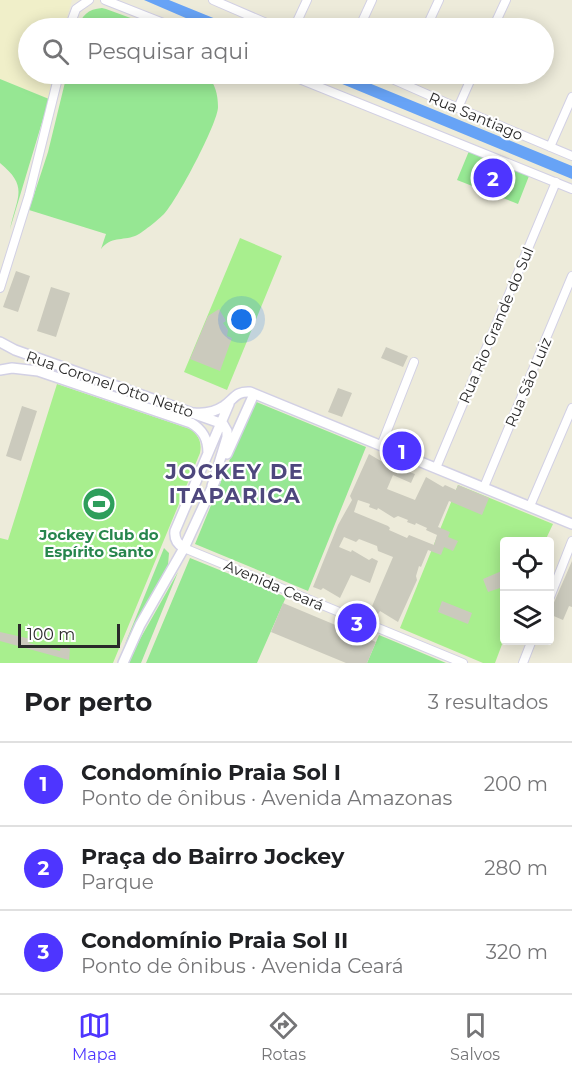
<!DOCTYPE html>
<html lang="pt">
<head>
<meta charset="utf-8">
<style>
  body { margin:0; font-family:Montserrat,sans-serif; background:#f2f2f2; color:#202124 }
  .controls { position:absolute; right:18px; bottom:18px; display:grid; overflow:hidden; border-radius:6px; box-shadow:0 3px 15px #0003 }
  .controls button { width:54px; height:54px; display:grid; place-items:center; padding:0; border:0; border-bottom:2px solid #e0e0e0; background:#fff; color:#202124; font:30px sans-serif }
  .scale { position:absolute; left:18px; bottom:15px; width:102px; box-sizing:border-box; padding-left:6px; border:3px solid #2a2a2a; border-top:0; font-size:16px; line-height:21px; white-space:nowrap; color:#2a2a2a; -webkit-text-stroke:4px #fff; paint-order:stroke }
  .you { position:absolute; left:242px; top:320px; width:21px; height:21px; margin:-15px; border:4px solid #fff; border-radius:50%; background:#1a73e8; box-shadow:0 0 0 9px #1a73e833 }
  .badge { display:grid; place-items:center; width:39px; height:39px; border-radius:50%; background:#4e35ff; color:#fff; font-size:20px; font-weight:700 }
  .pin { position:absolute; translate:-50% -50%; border:3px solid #fff; box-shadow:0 2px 6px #0006 }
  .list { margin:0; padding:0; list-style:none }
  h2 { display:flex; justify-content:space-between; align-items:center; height:78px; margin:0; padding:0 24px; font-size:26px }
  h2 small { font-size:20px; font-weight:400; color:#757577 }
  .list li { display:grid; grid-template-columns:39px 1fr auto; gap:18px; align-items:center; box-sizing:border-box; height:84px; padding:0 24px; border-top:2px solid #e0e0e0 }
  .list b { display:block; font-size:22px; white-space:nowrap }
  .list p { margin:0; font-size:20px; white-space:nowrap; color:#757577 }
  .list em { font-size:20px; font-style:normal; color:#757577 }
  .icon { flex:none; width:33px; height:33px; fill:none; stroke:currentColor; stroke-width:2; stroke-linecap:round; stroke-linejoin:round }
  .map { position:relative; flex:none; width:572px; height:663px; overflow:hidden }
  .search { position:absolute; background:#fff; box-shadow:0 3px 15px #0003; left:18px; right:18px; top:18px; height:66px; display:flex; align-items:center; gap:15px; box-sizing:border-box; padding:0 21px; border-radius:33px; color:#757577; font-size:22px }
  .sheet { height:330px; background:#fff }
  nav { display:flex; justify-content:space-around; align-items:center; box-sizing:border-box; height:84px; border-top:2px solid #e0e0e0; background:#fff; font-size:16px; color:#757577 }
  nav a { display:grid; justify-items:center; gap:3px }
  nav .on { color:#4e35ff }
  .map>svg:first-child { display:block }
  .education { fill:#f0efc9 }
  .green { fill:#96e793 }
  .pitch { fill:#a8ef8e }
  .water { fill:#67a3f6 }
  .building { fill:#cbcabd; fill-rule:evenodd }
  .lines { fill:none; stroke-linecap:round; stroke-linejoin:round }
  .minor-casing { stroke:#d2d0e4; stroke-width:10 }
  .tertiary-casing { stroke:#d2d0e4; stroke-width:12 }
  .minor { stroke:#fff; stroke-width:8 }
  .tertiary { stroke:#fff; stroke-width:9 }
  .labels { text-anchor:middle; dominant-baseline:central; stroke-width:4.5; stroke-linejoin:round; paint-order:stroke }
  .street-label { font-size:15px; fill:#2a2a2a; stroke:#fff }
  .leisure-label { font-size:15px; font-weight:bold; fill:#27864d; stroke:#fff }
  .district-label { font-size:21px; font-weight:bold; letter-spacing:1.5px; fill:#4e477d; stroke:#fff }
</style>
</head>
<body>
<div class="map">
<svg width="572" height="663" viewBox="0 0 572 663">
  <rect width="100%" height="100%" fill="#edebda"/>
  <path class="education" d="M0,0h72l-8,28h-36v46h24l-3,25 -49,-20z"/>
  <path class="green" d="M102,8l4,1 52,19h-80c3,-12 10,-19 24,-20z
    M67,74h139c9,9 12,20 12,33 0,16 -42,95 -54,107 -5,5 -23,20 -29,22 -13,5 -24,0 -34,13l5,-15 -77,-24 19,-58z
    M0,79l49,20 -39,130c7,-33 19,-42 -10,-66z
    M469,151l60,25 -11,28 -61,-24z
    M254,401l112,46 -58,144 -113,-47z
    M164,548l5,5 -1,12 -43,79z
    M190,558l96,39 -29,66h-111z
    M178,572l-37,91h-12l11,-24z
    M379,635l67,28h-79z"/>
  <path class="pitch" d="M240,238l42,18 -55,134 -43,-18z
    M57,384l133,45c9,6 12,14 10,24l-87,210h-113v-125l8,2z
    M458,485l95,39 -8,17 -41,1v97l-9,24h-12l-83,-35z"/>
  <path class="water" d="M144,0h25l69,28h-29z
    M318,74h29l225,92v13z"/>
  <path class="building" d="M16,271l14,5 -12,36 -15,-5z
    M51,287l19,6 -14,44 -19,-6z
    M219,309l7,12 -3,2 5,7 -1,6 5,2 -12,33 -30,-12 18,-43z
    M386,347l22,9 -5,11 -22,-9z
    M338,388l14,5 -10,24 -14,-5z
    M22,406l15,5 -16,50 -15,-5z
    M369,454l17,10 2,-2 8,3 -1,2 20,7 -4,9 -18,-8 -6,14 28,11 11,-23 17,10 2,-2 11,5 2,-5 31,13 -7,17 -33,-14 -11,26 12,5 -2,5 10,4 -5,10 -9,-4 -3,8 -13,-5 -7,17 -2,-1 -3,10 1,4 -19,42 -18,-11 -2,3 -8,-3 23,-54 -15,-6 -1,-5 -18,-7 -3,3 -12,-5 -5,10 12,5 1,-2 17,10 3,-2 6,3 -8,22 -19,-8 -11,23 -17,-10 -2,2 -8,-3 25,-62 14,-25 -2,-4zM358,500l12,4 -1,3 8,3 1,-2 16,10 4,-2 10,4 -1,2 8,3 1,-2 11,5 -1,2 11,5 -3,10 -25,-10 -2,3 -18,-8 1,-2 -2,-2 -34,-14z
    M572,561v46l-3,-1 -6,14 -14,-6z
    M504,570v29l-4,-11 -12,4 -5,-13z
    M442,601l30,12 -4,11 -30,-12z
    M283,603l93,39 -9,21h-21l-75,-31z
    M0,632l31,7 -2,4 31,8 1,-5 9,3 -1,11 -69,-19z"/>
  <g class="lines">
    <g class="minor-casing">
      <path id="minor" d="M105,0l71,28
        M213,0l65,28
        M361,24l11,-24
        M69,28l7,-19 13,-9
        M294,28l13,-28
        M426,28l13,-28
        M493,28l13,-28
        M287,74l285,115
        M381,74l77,34 114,48
        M458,108l15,-34
        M550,147l22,-50
        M0,288l29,-93 30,-121
        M381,446l33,-84
        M436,468l120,-286
        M484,487l88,-211
        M530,506l42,-98
        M184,548l279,115
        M550,597l22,-56
        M523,663l9,-23"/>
    </g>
    <g class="tertiary-casing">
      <path id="tertiary" d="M0,342l15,8 208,74 4,7v6l-15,49
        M0,370l12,-2 26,3 153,52c12,7 17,16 17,30
        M194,413c11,1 21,-1 30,-7 10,-7 12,-15 26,-14l322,132
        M227,454l27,-60
        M184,548c-7,-4 -10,-9 -9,-17l54,-127
        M123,663l17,-38 44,-77 31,-67"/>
    </g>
    <use href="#minor" class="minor"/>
    <use href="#tertiary" class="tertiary"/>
  </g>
  <defs>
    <g id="stadium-disc" transform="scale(1.725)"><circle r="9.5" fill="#2e9e5b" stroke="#fff"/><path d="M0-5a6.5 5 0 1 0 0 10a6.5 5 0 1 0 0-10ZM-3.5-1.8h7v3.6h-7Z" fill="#fff"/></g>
  </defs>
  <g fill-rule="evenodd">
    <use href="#stadium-disc" x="99" y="504"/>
  </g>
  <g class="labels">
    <g class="street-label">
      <text transform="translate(476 116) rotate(23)">Rua Santiago</text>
      <text transform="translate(496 325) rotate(-67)">Rua Rio Grande do Sul</text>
      <text transform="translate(528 382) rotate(-67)">Rua São Luiz</text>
      <text transform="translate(110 384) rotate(19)">Rua Coronel Otto Netto</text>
      <text transform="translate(274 585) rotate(23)">Avenida Ceará</text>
    </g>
    <g class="leisure-label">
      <text x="99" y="534">Jockey Club do<tspan x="99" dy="17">Espírito Santo</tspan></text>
    </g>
    <g class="district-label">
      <text x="235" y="471">JOCKEY DE<tspan x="235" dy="24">ITAPARICA</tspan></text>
    </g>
  </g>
</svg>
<div class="controls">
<button><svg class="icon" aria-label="locate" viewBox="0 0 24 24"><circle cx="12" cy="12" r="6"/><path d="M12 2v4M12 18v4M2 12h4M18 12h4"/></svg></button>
<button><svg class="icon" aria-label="layers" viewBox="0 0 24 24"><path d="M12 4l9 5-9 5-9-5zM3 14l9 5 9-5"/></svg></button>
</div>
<div class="scale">100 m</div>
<div class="you"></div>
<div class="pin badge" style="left:402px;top:451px">1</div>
<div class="pin badge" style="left:493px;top:178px">2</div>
<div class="pin badge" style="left:357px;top:623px">3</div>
<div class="search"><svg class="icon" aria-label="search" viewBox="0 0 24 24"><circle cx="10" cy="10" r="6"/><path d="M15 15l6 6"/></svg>Pesquisar aqui</div>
</div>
<section class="sheet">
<h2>Por perto<small>3 resultados</small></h2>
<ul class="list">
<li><span class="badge">1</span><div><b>Condomínio Praia Sol I</b><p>Ponto de ônibus · Avenida Amazonas</p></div><em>200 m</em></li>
<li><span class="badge">2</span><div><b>Praça do Bairro Jockey</b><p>Parque</p></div><em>280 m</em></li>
<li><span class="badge">3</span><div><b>Condomínio Praia Sol II</b><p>Ponto de ônibus · Avenida Ceará</p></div><em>320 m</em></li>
</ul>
</section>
<nav>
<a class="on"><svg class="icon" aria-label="map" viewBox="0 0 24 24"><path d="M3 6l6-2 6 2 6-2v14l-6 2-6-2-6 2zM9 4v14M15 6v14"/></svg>Mapa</a>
<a><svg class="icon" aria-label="directions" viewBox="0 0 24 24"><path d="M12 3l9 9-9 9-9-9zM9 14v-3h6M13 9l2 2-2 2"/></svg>Rotas</a>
<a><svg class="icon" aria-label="saved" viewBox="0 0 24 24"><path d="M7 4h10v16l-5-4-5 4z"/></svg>Salvos</a>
</nav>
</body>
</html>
